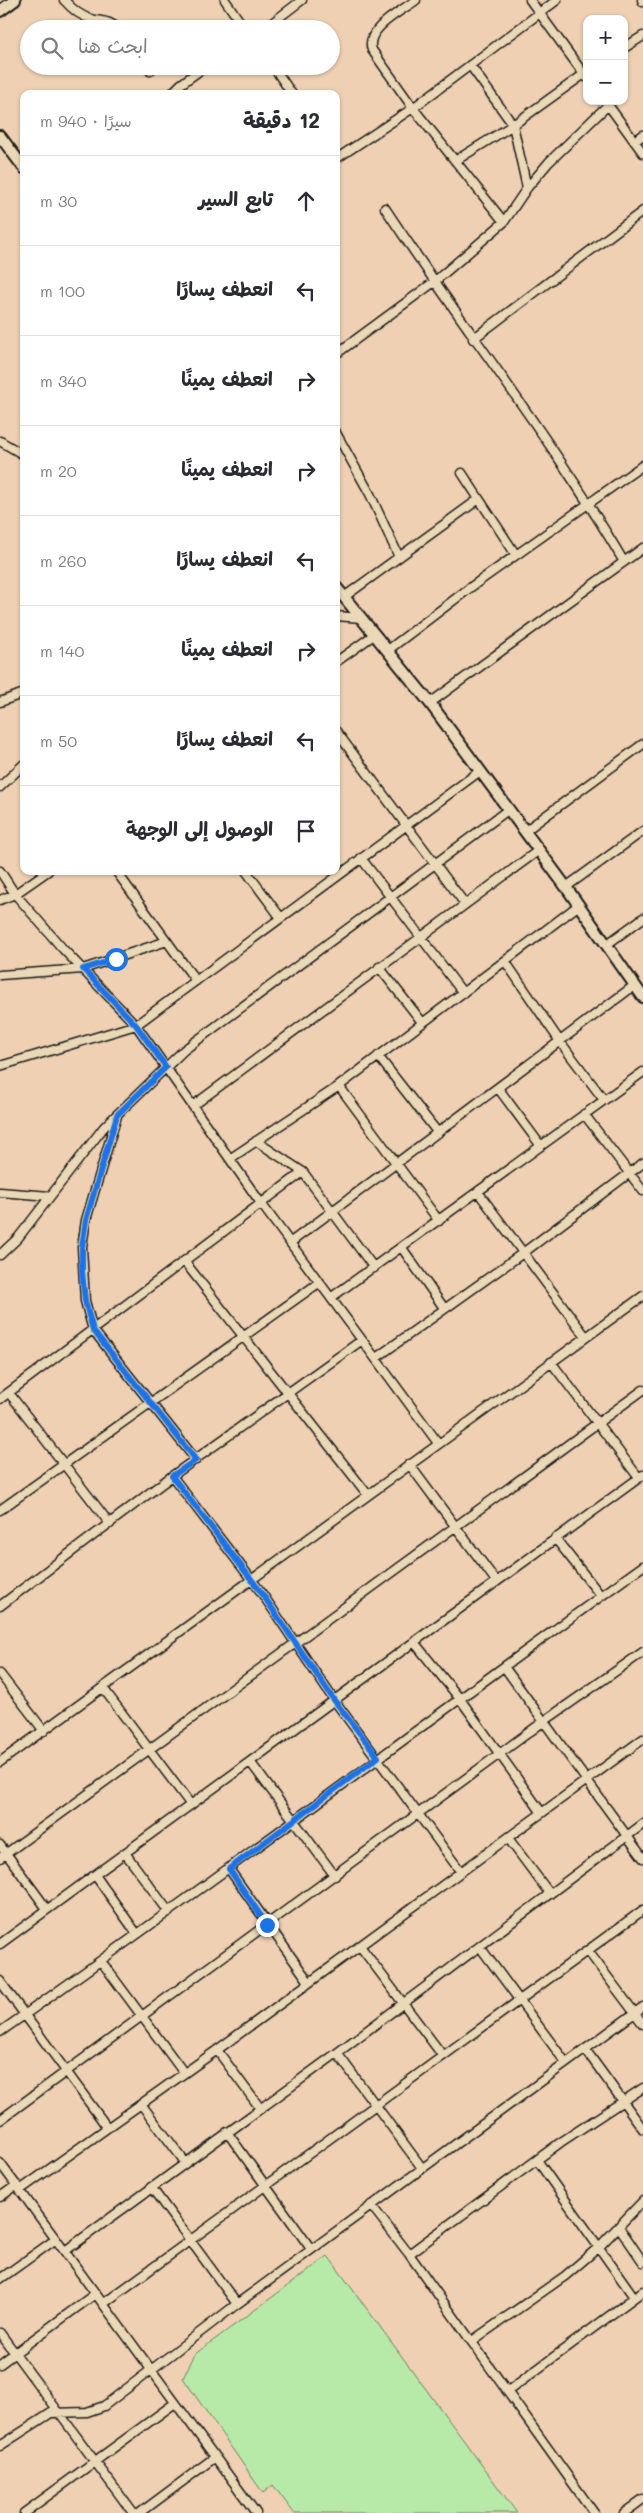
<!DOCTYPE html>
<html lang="ar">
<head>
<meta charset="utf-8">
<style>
  body { margin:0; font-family:Mali,"Playpen Sans Arabic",sans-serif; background:#f2f2f3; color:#2b2b33; direction:rtl }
  .controls { position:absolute; right:15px; top:15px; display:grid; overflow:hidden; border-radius:10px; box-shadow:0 1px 4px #0004 }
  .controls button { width:45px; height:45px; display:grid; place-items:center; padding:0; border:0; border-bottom:1px solid #e1e1e2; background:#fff; color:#2b2b33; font:25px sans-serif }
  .stop { position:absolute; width:15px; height:15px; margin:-11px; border:4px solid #1a73e8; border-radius:50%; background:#fff }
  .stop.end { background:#1a73e8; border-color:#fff; box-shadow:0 1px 5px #0008 }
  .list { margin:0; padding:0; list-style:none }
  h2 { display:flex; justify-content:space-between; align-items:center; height:65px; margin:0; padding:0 20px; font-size:21px }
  h2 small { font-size:16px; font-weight:400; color:#7c7c81 }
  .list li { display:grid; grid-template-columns:32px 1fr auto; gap:15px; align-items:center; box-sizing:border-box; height:90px; padding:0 20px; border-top:1px solid #e1e1e2 }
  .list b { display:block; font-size:19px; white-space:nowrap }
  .list em { font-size:16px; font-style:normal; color:#7c7c81 }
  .icon { flex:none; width:28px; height:28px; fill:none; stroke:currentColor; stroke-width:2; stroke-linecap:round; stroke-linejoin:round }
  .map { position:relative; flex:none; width:643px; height:2513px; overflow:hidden; direction:ltr }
  .search { position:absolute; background:#fff; box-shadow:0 1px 4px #0004; left:20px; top:20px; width:320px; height:55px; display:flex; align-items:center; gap:12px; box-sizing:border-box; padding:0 18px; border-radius:28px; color:#7c7c81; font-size:19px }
  .panel { position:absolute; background:#fff; box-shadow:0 1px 4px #0004; left:20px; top:90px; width:320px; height:785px; border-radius:10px; direction:rtl }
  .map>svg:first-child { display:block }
  .green { fill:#b7e9a9; stroke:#6a8262 }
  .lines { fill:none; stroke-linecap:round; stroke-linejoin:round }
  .street-casing { stroke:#1c1c1c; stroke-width:11 }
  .secondary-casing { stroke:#1c1c1c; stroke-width:14 }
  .street { stroke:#ebd8b6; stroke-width:8 }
  .secondary { stroke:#ebd8b6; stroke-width:10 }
  .route { stroke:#1a73e8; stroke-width:6 }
</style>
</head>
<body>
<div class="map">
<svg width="643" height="2513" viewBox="0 0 643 2513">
  <rect width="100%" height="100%" fill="#efd0b3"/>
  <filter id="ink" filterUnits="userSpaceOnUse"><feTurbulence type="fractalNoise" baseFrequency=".02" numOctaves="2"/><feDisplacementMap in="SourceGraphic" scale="10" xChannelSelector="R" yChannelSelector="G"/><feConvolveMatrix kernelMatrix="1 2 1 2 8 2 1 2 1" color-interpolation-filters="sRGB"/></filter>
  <g filter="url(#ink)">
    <path class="green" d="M328,2256l189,257h-223l-21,-28 -10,8 -80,-115 12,-24z"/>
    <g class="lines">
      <g class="street-casing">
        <path id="street" d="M64,0c7,8 16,16 27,19 11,3 19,1 27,10
          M225,0l20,29
          M416,0c-14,11 -52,29 -44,50l41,58 91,114
          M530,0l56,77
          M642,0l1,2
          M264,29l38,-29
          M624,48l19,-12
          M470,65l43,60 14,63
          M146,66l4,5
          M273,66l19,28
          M171,94l10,-10 25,-18
          M606,102l37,51
          M635,141l8,-6
          M336,159l77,-51 144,-108
          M455,161l58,-36 74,-53
          M385,208c78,119 167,231 239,354
          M473,339l170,-128
          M336,354l98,-72 70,-60 23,-34 22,-26 59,-57
          M336,433l34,61 29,63
          M0,441l24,14
          M462,473l54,82
          M344,597l135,-98
          M336,616l25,2
          M388,650l83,-63 172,-122
          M336,662l39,-28
          M0,702l24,-9
          M430,703l213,-155
          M336,731l129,173
          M0,787l24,-23
          M525,831l118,-87
          M361,858l102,135
          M0,871l15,23 48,55 73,76 124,177 178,241
          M116,871l80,110
          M246,871l35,47
          M566,887l77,-56
          M0,900l15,-6 33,-23
          M606,945l37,-27
          M505,961l56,82 43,57
          M379,967l43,55
          M0,975l83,-6 84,-28
          M378,1056l60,77
          M0,1066l136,-41 344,-254
          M339,1086l100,135
          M498,1088l43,58
          M194,1105l345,-255
          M584,1114l59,77
          M117,1116l-31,104 -4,27 3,54 8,29 103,130
          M256,1141l47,31 71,96
          M231,1158l108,-72 240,-181
          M0,1192l50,4
          M478,1192l108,145
          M291,1242l344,-257
          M402,1248l42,60
          M0,1255l18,-17 86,-111 80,-77 325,-241
          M184,1261l184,234
          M332,1297l311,-225
          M376,1358l147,-105 120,-90
          M551,1362l88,116
          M9,1393l101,131
          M0,1399l303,-227
          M409,1464l87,117
          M172,1476l89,116 73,108 127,172
          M0,1510l320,-228
          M555,1538l46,58
          M0,1606l172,-130 190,-136
          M414,1642l46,57 82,114
          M505,1668l138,190
          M0,1674l44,57
          M103,1688l88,117
          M0,1762l643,-466
          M251,1763l84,113
          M508,1838l42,56
          M0,1845l47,64
          M125,1853l44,59
          M0,1858l643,-468
          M229,1869l80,113
          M95,1875l42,59
          M0,1944l643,-469
          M360,1946l83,110
          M480,1947l86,116
          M588,1951l55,73
          M101,1961l83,112
          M0,1981l107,146
          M0,2032c217,-152 428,-312 643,-466
          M585,2049l58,80
          M217,2050l43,58
          M337,2053l85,115
          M141,2104l44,58
          M0,2120l543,-398 100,-70
          M227,2132l84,117
          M537,2160l97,137
          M0,2163l256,350
          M151,2187l86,117
          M20,2190l197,-140 426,-311
          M0,2197l17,-12
          M371,2205l38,49 185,259
          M619,2227l24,35
          M65,2251l272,-198 306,-229
          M409,2254l152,-112 82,-54
          M0,2279l56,-40
          M103,2304l540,-394
          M0,2333l133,180
          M472,2341l93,-65 34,-29 44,-46
          M0,2364l95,-70
          M508,2391l135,-100
          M0,2446l51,-33 36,-1 17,-6 133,-102 406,-297
          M24,2513l151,-110
          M140,2513l74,-55
          M624,2513l19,-14"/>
      </g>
      <g class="secondary-casing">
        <path id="secondary" d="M0,11l15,-11
          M0,136l24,32
          M336,587l94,116 136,184 77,110"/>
      </g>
      <use href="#street" class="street"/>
      <use href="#secondary" class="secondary"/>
    </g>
  </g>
  <g class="lines" filter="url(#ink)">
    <path class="route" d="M116,959l-33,10 53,56 30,42 -49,48 -31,105 -4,27v24l3,30 8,29 103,130 -24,16 89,116 73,108 44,57 -149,112 38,56"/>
  </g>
</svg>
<div class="controls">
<button>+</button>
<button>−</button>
</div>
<div class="stop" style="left:116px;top:959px"></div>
<div class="stop end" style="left:267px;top:1925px"></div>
<div class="search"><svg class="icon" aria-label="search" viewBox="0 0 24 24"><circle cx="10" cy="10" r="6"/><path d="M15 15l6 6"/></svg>ابحث هنا</div>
<section class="panel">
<h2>12 دقيقة<small>سيرًا · 940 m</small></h2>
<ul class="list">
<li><svg class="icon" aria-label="ahead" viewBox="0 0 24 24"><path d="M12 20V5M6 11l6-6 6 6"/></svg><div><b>تابع السير</b></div><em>30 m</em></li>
<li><svg class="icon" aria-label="left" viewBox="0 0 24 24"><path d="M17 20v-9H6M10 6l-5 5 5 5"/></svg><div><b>انعطف يسارًا</b></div><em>100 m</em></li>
<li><svg class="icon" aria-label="right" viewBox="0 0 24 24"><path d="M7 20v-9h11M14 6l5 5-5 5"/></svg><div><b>انعطف يمينًا</b></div><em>340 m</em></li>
<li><svg class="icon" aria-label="right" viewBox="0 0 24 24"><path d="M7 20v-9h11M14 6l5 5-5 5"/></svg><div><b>انعطف يمينًا</b></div><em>20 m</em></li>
<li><svg class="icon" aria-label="left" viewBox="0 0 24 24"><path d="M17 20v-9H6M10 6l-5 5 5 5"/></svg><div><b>انعطف يسارًا</b></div><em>260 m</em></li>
<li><svg class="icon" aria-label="right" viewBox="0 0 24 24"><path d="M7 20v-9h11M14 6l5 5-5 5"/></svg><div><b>انعطف يمينًا</b></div><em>140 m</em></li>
<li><svg class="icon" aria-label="left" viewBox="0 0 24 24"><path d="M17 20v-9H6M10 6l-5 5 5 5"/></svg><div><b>انعطف يسارًا</b></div><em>50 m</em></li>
<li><svg class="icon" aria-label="arrive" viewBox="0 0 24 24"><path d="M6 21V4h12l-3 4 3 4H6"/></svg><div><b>الوصول إلى الوجهة</b></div></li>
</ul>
</section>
</div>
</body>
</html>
